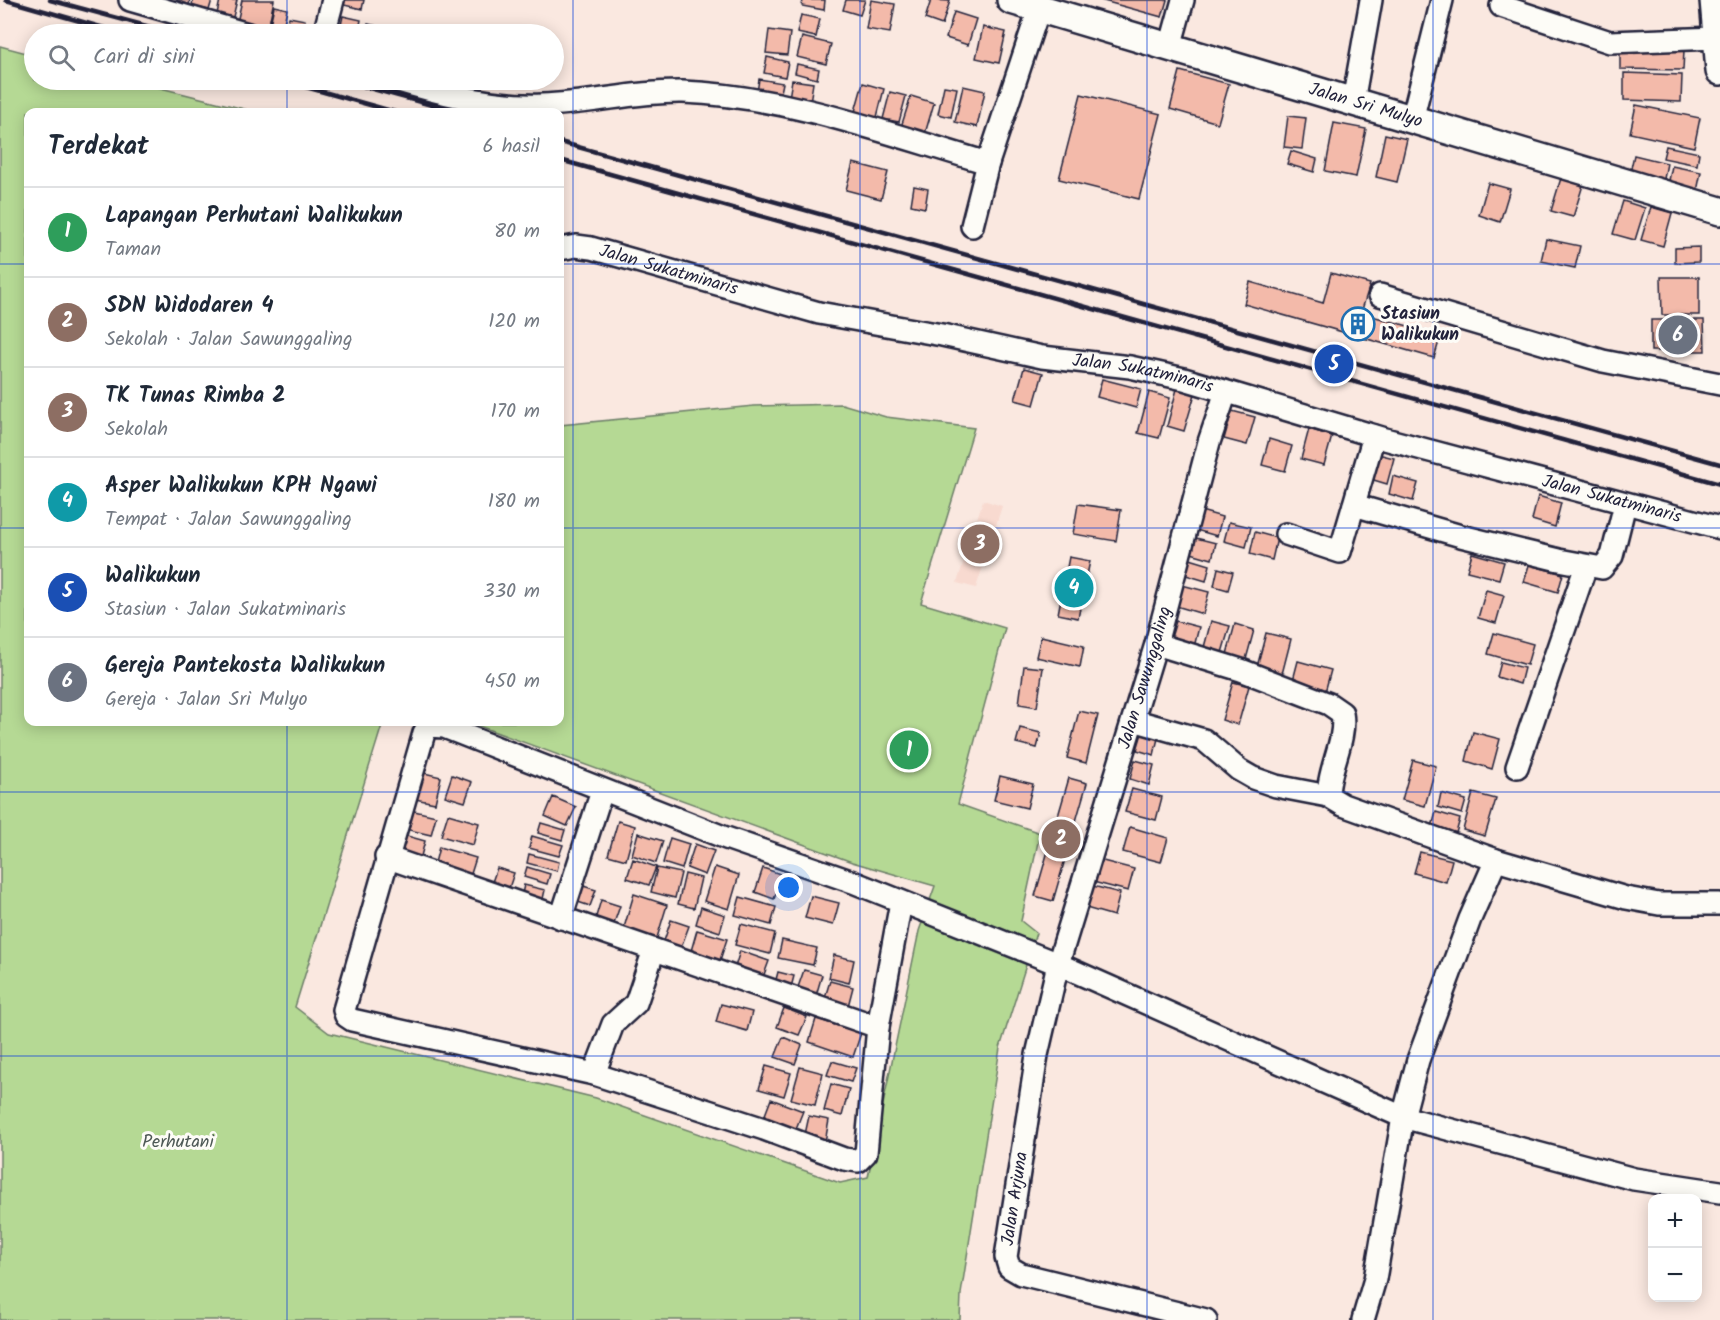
<!DOCTYPE html>
<html lang="id">
<head>
<meta charset="utf-8">
<style>
  body { margin:0; font-family:Kalam,sans-serif; background:#f2f2f3; color:#1f2937 }
  .controls { position:absolute; right:18px; bottom:18px; display:grid; overflow:hidden; border-radius:12px; box-shadow:0 3px 15px #0003 }
  .controls button { width:54px; height:54px; display:grid; place-items:center; padding:0; border:0; border-bottom:2px solid #e0e1e3; background:#fff; color:#1f2937; font:30px sans-serif }
  .you { position:absolute; left:789px; top:888px; width:21px; height:21px; margin:-15px; border:4px solid #fff; border-radius:50%; background:#1a73e8; box-shadow:0 0 0 9px #1a73e833 }
  .badge { display:grid; place-items:center; width:39px; height:39px; border-radius:50%; background:#1f6fb2; color:#fff; font-size:20px; font-weight:700 }
  .pin { position:absolute; translate:-50% -50%; border:3px solid #fff; box-shadow:0 2px 6px #0006 }
  .list { margin:0; padding:0; list-style:none }
  h2 { display:flex; justify-content:space-between; align-items:center; height:78px; margin:0; padding:0 24px; font-size:26px }
  h2 small { font-size:20px; font-weight:400; color:#747a83 }
  .list li { display:grid; grid-template-columns:39px 1fr auto; gap:18px; align-items:center; box-sizing:border-box; height:90px; padding:0 24px; border-top:2px solid #e0e1e3 }
  .list b { display:block; font-size:22px; white-space:nowrap }
  .list p { margin:0; font-size:20px; white-space:nowrap; color:#747a83 }
  .list em { font-size:20px; font-style:normal; color:#747a83 }
  .icon { flex:none; width:33px; height:33px; fill:none; stroke:currentColor; stroke-width:2; stroke-linecap:round; stroke-linejoin:round }
  .map { position:relative; flex:none; width:1720px; height:1320px; overflow:hidden }
  .search { position:absolute; background:#fff; box-shadow:0 3px 15px #0003; left:24px; top:24px; width:540px; height:66px; display:flex; align-items:center; gap:15px; box-sizing:border-box; padding:0 21px; border-radius:33px; color:#747a83; font-size:22px }
  .panel { position:absolute; background:#fff; box-shadow:0 3px 15px #0003; left:24px; top:108px; width:540px; height:618px; border-radius:12px }
  .map>svg:first-child { display:block }
  .built { fill:#f8dad0 }
  .green { fill:#b5d994; stroke:#6c7e68; stroke-width:1.5 }
  .building { fill:#f3baaa; stroke:#22223b; stroke-width:1.5 }
  .lines { fill:none; stroke-linecap:round; stroke-linejoin:round }
  .minor-casing { stroke:#22223b; stroke-width:26 }
  .major-casing { stroke:#22223b; stroke-width:32 }
  .minor { stroke:#fdfcf7; stroke-width:21 }
  .major { stroke:#fdfcf7; stroke-width:27 }
  .rail { stroke:#22223b; stroke-width:4.5 }
  .grid { fill:none; stroke:#1d4ed8; stroke-width:1.5; stroke-opacity:0.55 }
  .labels { text-anchor:middle; dominant-baseline:central; stroke-width:6; stroke-linejoin:round; paint-order:stroke }
  .street-label { font-size:18px; fill:#22223b; stroke:#fdfcf7 }
  .poi-label { font-size:18px; font-weight:bold; fill:#22223b; stroke:#fdfcf7; text-anchor:start }
  .park-label { font-size:18px; fill:#4e5956; stroke:#fdfcf7 }
</style>
</head>
<body>
<div class="map">
<svg width="1720" height="1320" viewBox="0 0 1720 1320">
  <rect width="100%" height="100%" fill="#fae8e0"/>
  <filter id="ink" filterUnits="userSpaceOnUse"><feTurbulence type="fractalNoise" baseFrequency=".0167" numOctaves="2"/><feDisplacementMap in="SourceGraphic" scale="12" xChannelSelector="R" yChannelSelector="G"/><feConvolveMatrix kernelMatrix="1 2 1 2 8 2 1 2 1" color-interpolation-filters="sRGB"/></filter>
  <g filter="url(#ink)">
    <path class="built" d="M983,500l19,6 -26,82 -19,-5z"/>
    <path class="green" d="M0,46l34,9v25h95l127,32h-228v610h355l-88,285 34,26 267,65 244,85 28,-6 51,-246 16,-45 -83,-24 -384,-140h92v-297l194,-19 88,-2 44,13 88,11 -53,175 84,25 -47,176 82,29 -19,88 15,12 -36,115 -39,246 -1,26h-960z"/>
    <path class="building" d="M171,0h19l-1,5z
      M193,0h19l-3,10 -17,-4z
      M220,0h17l-4,17 -16,-3z
      M242,0h32l-6,29 -31,-6z
      M345,0h19l-2,9 -18,-4z
      M803,0h22l-1,10 -22,-4z
      M846,0h19l-5,15 -17,-5z
      M871,0l24,4 -5,29 -24,-4z
      M931,0l19,1 -8,24 -17,-6z
      M1100,0h67l-5,17z
      M274,6l13,3 -5,23 -13,-3z
      M954,12l22,7 -8,26 -22,-7z
      M801,15l19,4 -4,18 -19,-4z
      M343,16l18,4 -3,14h-19z
      M289,17l16,3 -3,14h-17z
      M368,24l19,4 -2,6h-19z
      M983,27l23,5 -7,31 -23,-5z
      M769,30l21,3 -3,22 -21,-2z
      M802,37l29,7 -5,20 -29,-7z
      M1620,49l64,1 -1,20 -63,-1z
      M767,57l21,5 -3,15 -21,-4z
      M797,64l22,5 -2,10 -22,-6z
      M1180,71l49,13 -11,39 -48,-14z
      M1624,73l58,2 -1,27 -57,-2z
      M759,79l24,4 -3,14 -23,-4z
      M792,80l21,3 -3,19 -21,-4z
      M863,83l21,6 -8,32 -22,-6z
      M944,86l13,2 -6,29 -13,-3z
      M963,86l22,5 -8,36 -22,-5z
      M890,92l16,4 -7,26 -16,-3z
      M1081,94l80,20 -22,85 -80,-20z
      M911,96l23,7 -10,34 -24,-7z
      M1636,105l64,13 -6,29 -64,-14z
      M1288,116l18,2 -4,31 -18,-2z
      M1334,123l32,6 -10,48 -31,-6z
      M1385,134l22,5 -10,43 -21,-5z
      M1666,146l33,7 -2,12 -34,-7z
      M1291,151l26,8 -3,13 -27,-8z
      M1634,155l33,8 -4,21 -34,-7z
      M853,163l35,9 -7,27 -35,-9z
      M1672,166l29,6 -5,24 -29,-6z
      M1561,178l22,7 -10,32 -22,-6z
      M1488,183l22,6 -10,33 -21,-7z
      M914,186l14,3 -3,19 -14,-3z
      M1623,201l22,7 -10,32 -22,-6z
      M1651,207l21,6 -9,33 -22,-6z
      M1546,239l34,7 -5,22 -34,-7z
      M1699,247v15l-24,1v-15z
      M1331,273l39,11 -9,29 80,22 -7,23 -190,-54 6,-22 73,21z
      M1661,277h38v38h-37z
      M1651,320h53l1,31h-54z
      M1024,368l19,5 -9,32 -19,-5z
      M1102,379l39,10 -5,19 -39,-11z
      M1177,389l18,5 -11,37 -17,-5z
      M1149,392l21,6 -11,40 -21,-5z
      M1232,411l23,6 -8,28 -23,-6z
      M1309,429l23,7 -8,29 -23,-6z
      M1269,439l23,7 -7,25 -23,-6z
      M1374,453l20,5 -7,26 -20,-6z
      M1393,476l25,7 -5,18 -24,-7z
      M1538,496l23,7 -6,24 -23,-7z
      M1078,504l43,6 -5,31 -43,-7z
      M1201,511l21,6 -5,19 -21,-6z
      M1229,522l22,5 -5,20 -22,-6z
      M1255,532l22,6 -5,22 -22,-6z
      M1196,538l20,5 -4,16 -21,-6z
      M1472,553l32,9 -5,17 -32,-8z
      M1069,557l21,4 -12,57 -20,-4z
      M1190,559l20,6 -4,16 -20,-6z
      M1529,565l34,9 -5,18 -34,-10z
      M1218,568l15,4 -5,18 -14,-4z
      M1182,585l27,7 -6,22 -27,-8z
      M1486,590l18,5 -8,28 -18,-5z
      M1176,621l23,6 -5,20 -24,-6z
      M1211,621l19,5 -9,30 -18,-5z
      M1235,624l19,6 -9,33 -19,-5z
      M1266,633l25,6 -9,35 -25,-7z
      M1494,633l39,11 -6,21 -39,-11z
      M1041,636l43,10 -4,21 -44,-10z
      M1298,661l33,9 -6,22 -33,-8z
      M1501,662l23,6 -4,16 -23,-7z
      M1024,666l19,2 -6,39 -18,-3z
      M1233,682l16,4 -11,39 -16,-5z
      M1079,711l19,4 -12,48 -19,-5z
      M1020,728l21,5 -4,15 -21,-5z
      M1143,730l16,4 -5,21 -17,-5z
      M1473,732l27,7 -8,30 -26,-8z
      M1135,760l19,5 -5,20 -19,-6z
      M1413,760l23,6 -11,40 -23,-6z
      M420,772l21,5 -6,26 -20,-4z
      M452,775l20,7 -7,20 -20,-6z
      M1000,776l33,8 -6,24 -33,-8z
      M1069,778l18,5 -34,118 -18,-5z
      M1132,789l30,8 -6,23 -31,-8z
      M1441,793l25,7 -4,14 -24,-7z
      M1473,793l23,6 -11,37 -22,-6z
      M553,797l23,10 -9,19 -22,-10z
      M410,810l26,6 -5,19 -26,-6z
      M1436,812l24,7 -4,14 -24,-6z
      M448,814l31,9 -6,22 -32,-9z
      M618,821l17,5 -9,34 -18,-5z
      M541,823l24,7 -3,10 -24,-7z
      M1130,827l38,11 -7,24 -38,-10z
      M638,833l25,8 -7,22 -24,-8z
      M400,834l25,7 -5,19 -25,-7z
      M532,836l31,9 -4,11 -30,-8z
      M670,838l19,6 -7,25 -19,-6z
      M695,844l19,7 -9,24 -18,-7z
      M439,847l37,11 -6,19 -36,-10z
      M1420,852l32,8 -6,22 -32,-9z
      M529,854l30,8 -2,9 -30,-8z
      M633,859l23,8 -7,18 -22,-7z
      M1099,860l35,9 -6,22 -35,-9z
      M527,867l23,7 -3,10 -23,-7z
      M715,867l24,8 -10,34 -25,-8z
      M497,868l17,5 -5,15 -17,-6z
      M657,868l24,5 -6,25 -24,-6z
      M763,868l20,7 -9,24 -19,-7z
      M685,874l16,4 -7,30 -16,-4z
      M577,884l19,6 -6,16 -18,-6z
      M524,885l21,5 -3,13 -21,-5z
      M1093,886l27,7 -6,23 -28,-8z
      M634,894l33,11 -11,36 -33,-10z
      M811,896l28,7 -6,22 -28,-7z
      M740,897l36,10 -5,18 -36,-10z
      M601,900l19,6 -7,20 -18,-6z
      M701,907l24,8 -5,17 -24,-8z
      M671,920l18,6 -9,24 -17,-6z
      M741,924l34,9 -5,21 -35,-9z
      M697,930l30,9 -7,21 -29,-9z
      M782,940l35,8 -4,17 -35,-7z
      M740,951l29,10 -7,19 -28,-10z
      M834,955l20,5 -5,23 -20,-5z
      M804,970l18,5 -7,24 -19,-6z
      M778,972l16,4 -4,15 -16,-4z
      M830,981l23,6 -6,23 -24,-6z
      M721,1004l31,8 -5,19 -31,-9z
      M784,1008l23,9 -8,18 -22,-8z
      M816,1019l45,14 -8,24 -44,-15z
      M783,1037l19,8 -7,19 -20,-7z
      M832,1061l24,7 -5,14 -24,-7z
      M766,1066l25,7 -7,23 -25,-7z
      M800,1067l23,6 -8,32 -24,-6z
      M831,1084l18,5 -7,27 -18,-5z
      M771,1099l32,12 -8,20 -32,-11z
      M809,1116l20,4 -4,22 -21,-3z"/>
    <g class="lines">
      <g class="minor-casing">
        <g id="minor">
          <path d="M130,0l118,34"/>
          <path d="M1501,6l109,36 107,-4"/>
          <path d="M324,34l9,-34"/>
          <path d="M1170,47l13,-47"/>
          <path d="M395,80c43,13 102,27 147,25 48,-1 93,-14 141,-13 105,4 205,42 305,71"/>
          <path d="M1353,102l18,-102"/>
          <path d="M1412,120l30,-120"/>
          <path d="M972,226l16,-63 51,-154"/>
          <path id="s1" d="M560,249l16,-3 15,2 228,65 123,22 100,22 88,10 54,12 201,60 335,89"/>
          <path d="M1380,295l223,66 117,23"/>
          <path d="M1354,505l107,31 98,24 43,8 10,-12 13,-52"/>
          <path d="M1286,534l54,18 34,-116"/>
          <path d="M1156,644l85,26 88,34 13,9c5,27 -14,55 -14,83l15,9 153,55 130,38 33,6h61"/>
          <path d="M1133,720l71,20 35,30 14,8 23,8 52,10"/>
          <path d="M1517,767l69,-201"/>
          <path d="M386,857l492,170"/>
          <path d="M901,902l-23,125 -12,126 -8,8 -14,-2 -80,-30 -170,-55 -242,-54 -6,-4 -2,-6 80,-277 4,-7 16,1 282,111 127,44 205,82 345,153 231,62 86,13"/>
          <path d="M561,918l41,-127"/>
          <path d="M594,1074l19,-50 23,-21 18,-53"/>
          <path id="s2" d="M1206,1320l-185,-46 -12,-7 -3,-10 31,-202 21,-91 98,-320 53,-202 17,-50"/>
          <path d="M1363,1320l12,-41 28,-162 15,-57 52,-141 26,-59"/>
        </g>
      </g>
      <g class="major-casing">
        <g id="major">
          <path id="s3" d="M1011,0l709,211"/>
          <path d="M1714,0l6,71"/>
        </g>
      </g>
      <use href="#minor" class="minor"/>
      <use href="#major" class="major"/>
      <path class="rail" d="M6,0l119,34
        M50,0l126,34
        M281,80l114,32
        M340,80l117,32
        M560,142l1160,322
        M560,160l1160,324"/>
    </g>
  </g>
  <path class="grid" d="M287,0v34M573,0v1320M860,0v1320M1147,0v1320M1433,0v1320M287,80v32M0,264h28M560,264h1160M0,528h28M560,528h1160M287,722v598M0,792h1720M0,1056h1720"/>
  <defs>
    <g id="building-ring" transform="scale(1.725)"><circle r="9.5" fill="#fdfcf7" stroke="#1f6fb2" stroke-width="1.5"/><path d="M-4-6H4V6H1V3H-1V6H-4ZM-2.5-4.3h1.7v1.8h-1.7ZM.8-4.3h1.7v1.8H.8ZM-2.5-1h1.7V.8h-1.7ZM.8-1h1.7V.8H.8Z" fill="#1f6fb2"/></g>
  </defs>
  <g fill-rule="evenodd">
    <use href="#building-ring" x="1358" y="324"/>
  </g>
  <g class="labels">
    <g class="street-label">
      <text stroke="none"><textPath href="#s3" startOffset="370">Jalan Sri Mulyo</textPath></text>
      <text stroke="none"><textPath href="#s1" startOffset="112">Jalan Sukatminaris</textPath></text>
      <text stroke="none"><textPath href="#s1" startOffset="598">Jalan Sukatminaris</textPath></text>
      <text stroke="none"><textPath href="#s1" startOffset="1084">Jalan Sukatminaris</textPath></text>
      <text stroke="none"><textPath href="#s2" startOffset="812">Jalan Sawunggaling</textPath></text>
      <text stroke="none"><textPath href="#s2" startOffset="274">Jalan Arjuna</textPath></text>
    </g>
    <g class="poi-label">
      <text x="1381" y="314">Stasiun<tspan x="1381" dy="21">Walikukun</tspan></text>
    </g>
    <g class="park-label">
      <text x="178" y="1142">Perhutani</text>
    </g>
  </g>
</svg>
<div class="controls">
<button>+</button>
<button>−</button>
</div>
<div class="you"></div>
<div class="pin badge" style="left:909px;top:750px;background:#2e9e5b">1</div>
<div class="pin badge" style="left:1061px;top:839px;background:#8d6e63">2</div>
<div class="pin badge" style="left:980px;top:544px;background:#8d6e63">3</div>
<div class="pin badge" style="left:1074px;top:588px;background:#0f9aa8">4</div>
<div class="pin badge" style="left:1334px;top:364px;background:#1a4fb4">5</div>
<div class="pin badge" style="left:1678px;top:335px;background:#6b7280">6</div>
<div class="search"><svg class="icon" aria-label="search" viewBox="0 0 24 24"><circle cx="10" cy="10" r="6"/><path d="M15 15l6 6"/></svg>Cari di sini</div>
<section class="panel">
<h2>Terdekat<small>6 hasil</small></h2>
<ul class="list">
<li><span class="badge" style="background:#2e9e5b">1</span><div><b>Lapangan Perhutani Walikukun</b><p>Taman</p></div><em>80 m</em></li>
<li><span class="badge" style="background:#8d6e63">2</span><div><b>SDN Widodaren 4</b><p>Sekolah · Jalan Sawunggaling</p></div><em>120 m</em></li>
<li><span class="badge" style="background:#8d6e63">3</span><div><b>TK Tunas Rimba 2</b><p>Sekolah</p></div><em>170 m</em></li>
<li><span class="badge" style="background:#0f9aa8">4</span><div><b>Asper Walikukun KPH Ngawi</b><p>Tempat · Jalan Sawunggaling</p></div><em>180 m</em></li>
<li><span class="badge" style="background:#1a4fb4">5</span><div><b>Walikukun</b><p>Stasiun · Jalan Sukatminaris</p></div><em>330 m</em></li>
<li><span class="badge" style="background:#6b7280">6</span><div><b>Gereja Pantekosta Walikukun</b><p>Gereja · Jalan Sri Mulyo</p></div><em>450 m</em></li>
</ul>
</section>
</div>
</body>
</html>
